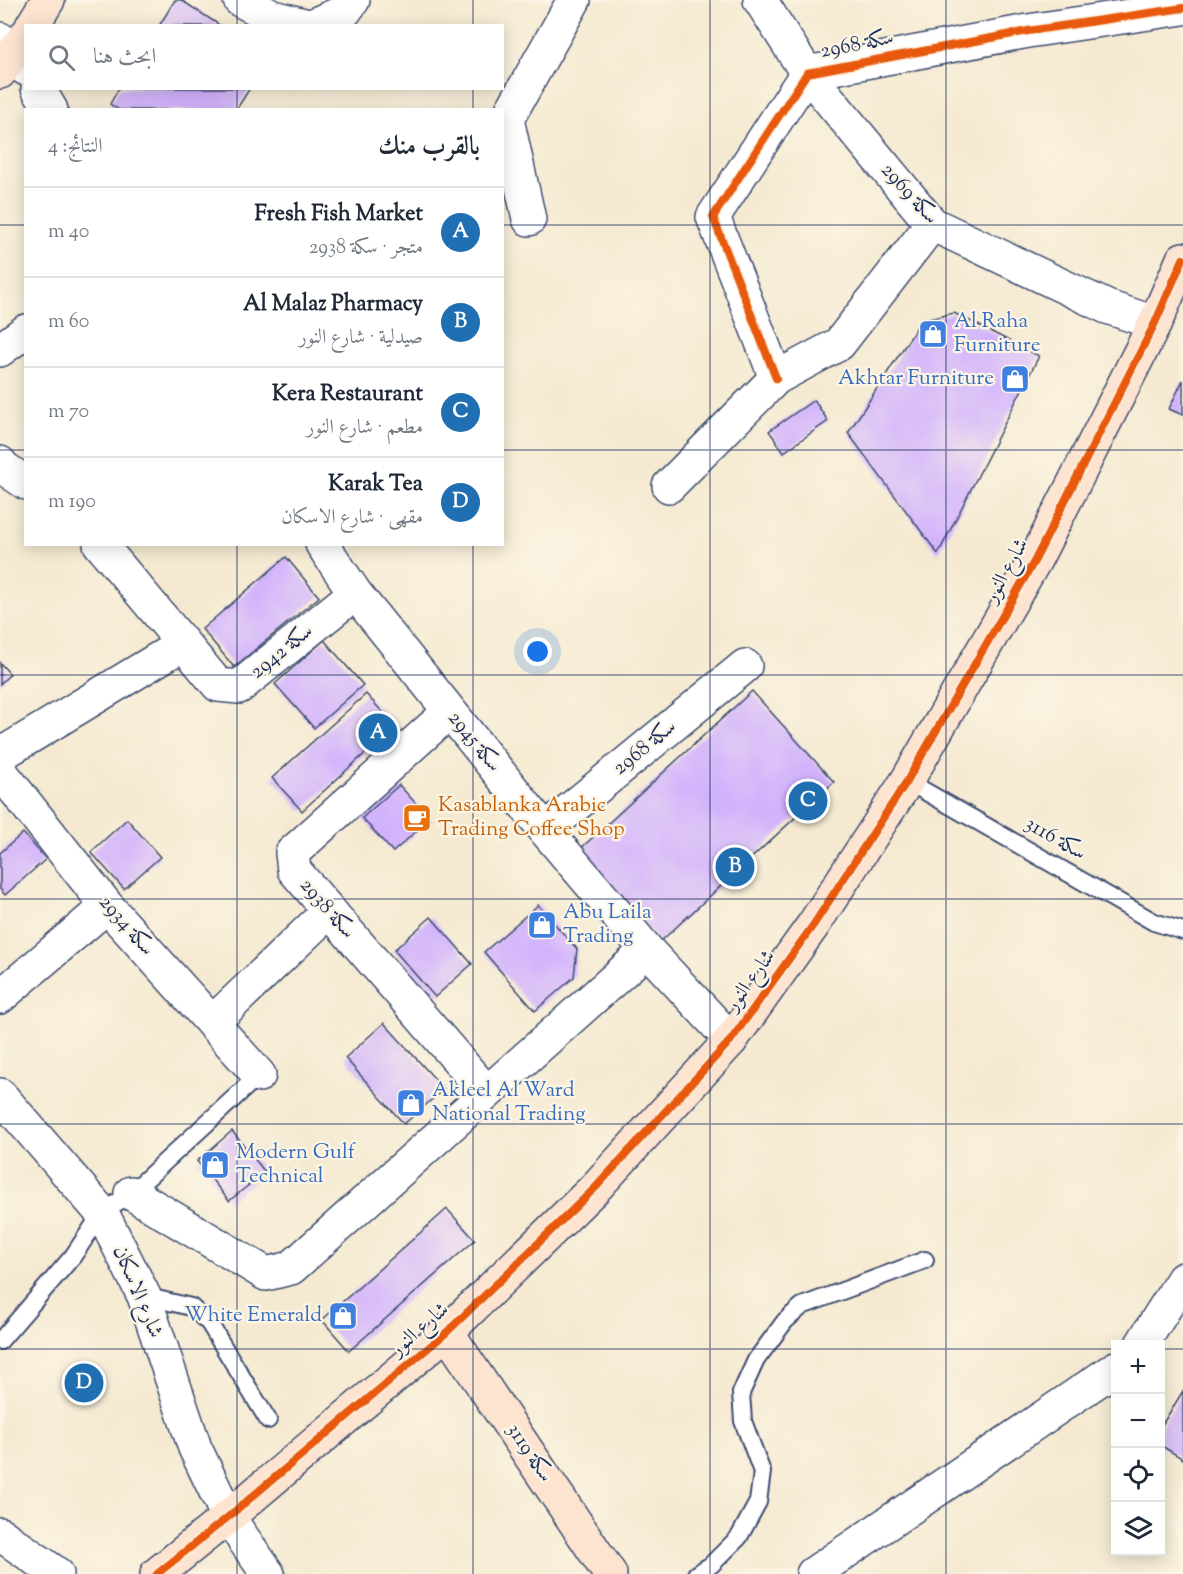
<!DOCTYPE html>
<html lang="ar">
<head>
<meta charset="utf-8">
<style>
  body { margin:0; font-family:"Sorts Mill Goudy",Amiri,serif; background:#f2f2f3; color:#1f2937; direction:rtl }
  .controls { position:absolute; right:18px; bottom:18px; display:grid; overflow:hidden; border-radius:0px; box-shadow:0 3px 15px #0003 }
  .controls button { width:54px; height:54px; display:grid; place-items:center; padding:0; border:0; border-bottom:2px solid #e0e1e3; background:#fff; color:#1f2937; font:30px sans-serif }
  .you { position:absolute; left:538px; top:652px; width:21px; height:21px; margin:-15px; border:4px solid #fff; border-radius:50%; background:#1a73e8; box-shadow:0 0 0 9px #1a73e833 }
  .badge { display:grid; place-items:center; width:39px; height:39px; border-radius:50%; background:#1f6fb2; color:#fff; font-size:20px; font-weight:700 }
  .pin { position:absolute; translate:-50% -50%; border:3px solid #fff; box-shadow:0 2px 6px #0006 }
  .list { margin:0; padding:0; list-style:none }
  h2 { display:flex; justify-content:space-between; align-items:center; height:78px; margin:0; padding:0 24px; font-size:26px }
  h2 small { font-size:20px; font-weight:400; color:#747a83 }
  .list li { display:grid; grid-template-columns:39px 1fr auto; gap:18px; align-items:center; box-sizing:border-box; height:90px; padding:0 24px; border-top:2px solid #e0e1e3 }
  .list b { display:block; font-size:22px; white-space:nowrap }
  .list p { margin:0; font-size:20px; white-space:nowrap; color:#747a83 }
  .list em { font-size:20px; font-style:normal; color:#747a83 }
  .icon { flex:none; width:33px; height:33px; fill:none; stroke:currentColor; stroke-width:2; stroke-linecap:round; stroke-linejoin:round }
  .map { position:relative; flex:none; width:1183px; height:1574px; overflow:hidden; direction:ltr }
  .search { position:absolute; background:#fff; box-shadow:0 3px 15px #0003; left:24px; top:24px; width:480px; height:66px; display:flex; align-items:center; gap:15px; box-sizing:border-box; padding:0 21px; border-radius:0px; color:#747a83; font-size:22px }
  .panel { position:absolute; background:#fff; box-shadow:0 3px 15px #0003; left:24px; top:108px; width:480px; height:438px; border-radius:0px; direction:rtl }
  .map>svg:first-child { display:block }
  .building { fill:#d1b2fc }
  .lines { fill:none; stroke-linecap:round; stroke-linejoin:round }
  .lane-casing { stroke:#3c4b6f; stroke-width:20 }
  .street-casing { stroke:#3c4b6f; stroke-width:36 }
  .secondary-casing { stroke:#3c4b6f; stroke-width:36 }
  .lane { stroke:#fff; stroke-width:16 }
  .street { stroke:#fff; stroke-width:33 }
  .secondary { stroke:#fde4d1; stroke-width:33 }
  .cycleway-casing { stroke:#fcf5e5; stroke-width:11 }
  .cycleway { stroke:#e8590c; stroke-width:8 }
  .grid { fill:none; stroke:#1b2f5e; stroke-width:1.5; stroke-opacity:0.55 }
  .labels { text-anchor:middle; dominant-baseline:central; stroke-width:4.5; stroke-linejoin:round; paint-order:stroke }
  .street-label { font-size:21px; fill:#1b2f5e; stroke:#fcf5e5 }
  .shop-label { font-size:21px; fill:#366cbe; stroke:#fcf5e5; text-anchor:start }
  .food-label { font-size:21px; fill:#c56008; stroke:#fcf5e5; text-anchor:start }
</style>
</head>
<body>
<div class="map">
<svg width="1183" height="1574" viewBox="0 0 1183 1574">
  <rect width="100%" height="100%" fill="#fcf5e5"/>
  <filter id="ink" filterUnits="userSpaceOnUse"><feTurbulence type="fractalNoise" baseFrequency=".0167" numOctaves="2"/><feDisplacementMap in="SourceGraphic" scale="12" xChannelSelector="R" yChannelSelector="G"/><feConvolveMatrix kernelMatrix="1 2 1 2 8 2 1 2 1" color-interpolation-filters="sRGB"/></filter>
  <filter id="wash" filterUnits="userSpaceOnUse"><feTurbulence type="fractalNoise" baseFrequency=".008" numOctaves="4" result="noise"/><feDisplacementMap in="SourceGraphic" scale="24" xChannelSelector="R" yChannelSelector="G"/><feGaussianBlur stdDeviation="1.35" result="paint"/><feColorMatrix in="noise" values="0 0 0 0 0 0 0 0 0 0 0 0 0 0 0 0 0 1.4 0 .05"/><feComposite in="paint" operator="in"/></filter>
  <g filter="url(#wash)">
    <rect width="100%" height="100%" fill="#f5ead1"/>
    <g id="blocks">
      <path class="building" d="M175,0h6l40,26h-62z
        M119,88h131l-14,22h-117l-9,-6z
        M954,313l85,43 -101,198 -90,-121 73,-112z
        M1183,380v35l-14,-6z
        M814,400l14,21 -44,31 -15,-21z
        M286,557l33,40 -85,70 -32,-38z
        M324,640l39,45 -49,43 -39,-44z
        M0,663l10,11 -10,10z
        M752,691l82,91 -174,160 -82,-91z
        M366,694l29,32 -93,85 -30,-33z
        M399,785l31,34 -37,33 -31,-34z
        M127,819l33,38 -36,32 -33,-37z
        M23,833l23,26 -41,36 -5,-6v-36z
        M538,905l39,44 -3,28 -39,34 -51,-59z
        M431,917l41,47 -37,33 -41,-47z
        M384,1023l60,66 -40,35 -59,-66z
        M232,1131l33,41 -36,29 -32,-40z
        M447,1209l28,31 -126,111 -27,-31z
        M1183,1391v68l-23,-14v-17z"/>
    </g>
  </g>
  <g filter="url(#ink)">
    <use href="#blocks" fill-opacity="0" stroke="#3c4b6f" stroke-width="1.5"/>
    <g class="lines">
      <g class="lane-casing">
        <path id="lane" d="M907,781l247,141 29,9
          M144,1296l47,11 18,16 59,97
          M0,1341l73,-85 29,-43 29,-20 128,-118
          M696,1574l15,-9 28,-28 19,-35 4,-30 -19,-51 -2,-28 15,-33 29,-39 17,-15 123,-46"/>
      </g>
      <g class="street-casing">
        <path id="street" d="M240,0l33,17 35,9
          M760,0l47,73 125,151 175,83 48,16
          M311,26l34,-15 8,-11
          M0,39l15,13 11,17
          M38,88l13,22
          M529,219l-22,-100 67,-119
          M0,350l26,-19
          M776,378l-63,-161 94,-144 221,-42 155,-23
          M0,463l4,5 22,15
          M669,486l107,-108 63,-34 93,-120
          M100,544l118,141 21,2 116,-94
          M322,544l33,49 190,237 102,120 84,90
          M449,712l-157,141 2,17 193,223
          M0,755l183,-111
          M0,771l107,135 152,169
          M545,830l200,-164
          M0,997l107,-91
          M212,1023l117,-112
          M0,1095l102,118 42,83 51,152 33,69 40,57
          M131,1193l135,81 25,-6 356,-318
          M1142,1344l41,-65
          M0,1534l57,40
          M813,1574l303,-206"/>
      </g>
      <g class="secondary-casing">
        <path id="secondary" d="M32,26l16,-26
          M0,72l26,-37
          M447,1332l163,242
          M157,1574l71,-57 219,-185 149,-145 135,-147 83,-116 93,-143 128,-221 120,-237 28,-64"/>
      </g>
      <use href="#lane" class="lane"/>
      <use href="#street" class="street"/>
      <use href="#secondary" class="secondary"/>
      <g class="cycleway-casing">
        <path id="cycleway" d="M776,378l-63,-161 94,-144 221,-42 155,-23
          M157,1574l71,-57 219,-185 149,-145 135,-147 83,-116 93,-143 128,-221 120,-237 28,-64"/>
      </g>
      <use href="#cycleway" class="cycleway"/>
    </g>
  </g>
  <path class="grid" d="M237,0v26M473,0v26M710,0v1574M946,0v1574M237,88v22M473,88v22M0,225h26M502,225h681M0,450h26M502,450h681M237,544v1030M473,544v1030M0,675h1183M0,899h1183M0,1124h1183M0,1349h1116M1160,1349h23"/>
  <defs>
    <g id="shop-square" transform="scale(1.5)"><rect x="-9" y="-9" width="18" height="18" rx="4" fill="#3f7fe0" stroke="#fcf5e5"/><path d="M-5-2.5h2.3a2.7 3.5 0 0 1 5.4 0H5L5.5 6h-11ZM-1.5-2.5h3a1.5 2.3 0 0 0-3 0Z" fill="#fff"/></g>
    <g id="cafe-square" transform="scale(1.5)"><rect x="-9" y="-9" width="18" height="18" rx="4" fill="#e8710a" stroke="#fcf5e5"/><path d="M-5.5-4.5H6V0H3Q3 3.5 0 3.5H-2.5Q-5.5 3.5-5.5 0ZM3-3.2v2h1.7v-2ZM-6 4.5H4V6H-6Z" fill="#fff"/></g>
  </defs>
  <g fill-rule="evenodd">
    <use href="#shop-square" x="933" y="334"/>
    <use href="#shop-square" x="1015" y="379"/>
    <use href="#cafe-square" x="417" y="818"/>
    <use href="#shop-square" x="542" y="925"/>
    <use href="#shop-square" x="411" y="1103"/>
    <use href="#shop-square" x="215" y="1165"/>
    <use href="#shop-square" x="343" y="1316"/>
  </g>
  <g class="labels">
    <g class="street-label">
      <text transform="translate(857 45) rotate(-11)">سكة 2968</text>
      <text transform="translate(909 194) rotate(48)">سكة 2969</text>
      <text transform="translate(1007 571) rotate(-61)">شارع النور</text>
      <text transform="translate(282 652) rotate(-39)">سكة 2942</text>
      <text transform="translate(474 742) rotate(51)">سكة 2945</text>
      <text transform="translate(645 748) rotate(-39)">سكة 2968</text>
      <text transform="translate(1055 839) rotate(30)">سكة 3116</text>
      <text transform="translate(327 909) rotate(49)">سكة 2938</text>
      <text transform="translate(126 926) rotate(49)">سكة 2934</text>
      <text transform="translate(751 981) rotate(-54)">شارع النور</text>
      <text transform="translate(137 1292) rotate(67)">شارع الاسكان</text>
      <text transform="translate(420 1330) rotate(-41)">شارع النور</text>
      <text transform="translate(529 1453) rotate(56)">سكة 3119</text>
    </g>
    <g class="shop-label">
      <text x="954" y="322">Al Raha<tspan x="954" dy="24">Furniture</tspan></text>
      <text x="994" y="379" text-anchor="end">Akhtar Furniture</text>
      <text x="563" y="913">Abu Laila<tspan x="563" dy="24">Trading</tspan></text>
      <text x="432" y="1091">Akleel Al Ward<tspan x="432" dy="24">National Trading</tspan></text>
      <text x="236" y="1153">Modern Gulf<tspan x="236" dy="24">Technical</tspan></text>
      <text x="322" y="1316" text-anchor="end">White Emerald</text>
    </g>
    <g class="food-label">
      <text x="438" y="806">Kasablanka Arabic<tspan x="438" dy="24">Trading Coffee Shop</tspan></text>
    </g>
  </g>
</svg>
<div class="controls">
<button>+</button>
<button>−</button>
<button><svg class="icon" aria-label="locate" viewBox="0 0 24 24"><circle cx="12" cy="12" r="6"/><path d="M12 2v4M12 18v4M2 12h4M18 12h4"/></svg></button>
<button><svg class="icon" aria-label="layers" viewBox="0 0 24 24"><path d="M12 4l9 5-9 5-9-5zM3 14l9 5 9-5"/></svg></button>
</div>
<div class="you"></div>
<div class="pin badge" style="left:378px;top:733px">A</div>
<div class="pin badge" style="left:735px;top:867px">B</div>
<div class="pin badge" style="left:808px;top:801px">C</div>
<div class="pin badge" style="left:84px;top:1383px">D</div>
<div class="search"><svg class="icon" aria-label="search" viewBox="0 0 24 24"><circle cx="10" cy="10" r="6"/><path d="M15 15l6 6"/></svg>ابحث هنا</div>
<section class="panel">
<h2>بالقرب منك<small>النتائج: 4</small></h2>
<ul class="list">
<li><span class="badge">A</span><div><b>Fresh Fish Market</b><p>متجر · سكة 2938</p></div><em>40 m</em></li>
<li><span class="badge">B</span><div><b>Al Malaz Pharmacy</b><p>صيدلية · شارع النور</p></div><em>60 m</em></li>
<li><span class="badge">C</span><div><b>Kera Restaurant</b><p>مطعم · شارع النور</p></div><em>70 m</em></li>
<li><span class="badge">D</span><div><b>Karak Tea</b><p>مقهى · شارع الاسكان</p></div><em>190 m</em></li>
</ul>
</section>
</div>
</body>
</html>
